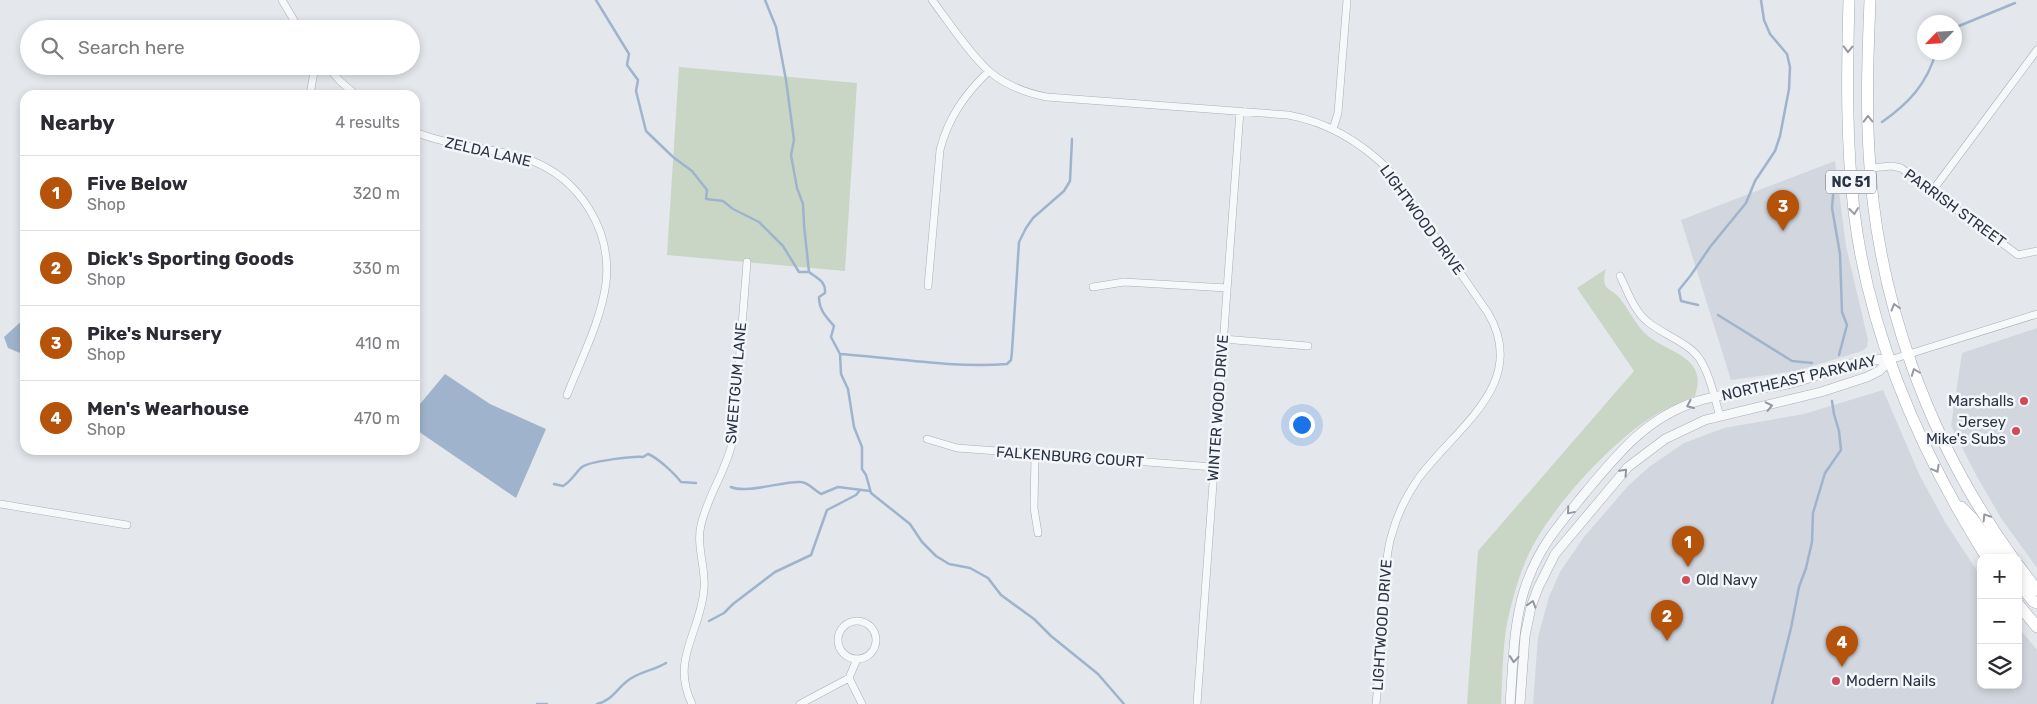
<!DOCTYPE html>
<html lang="en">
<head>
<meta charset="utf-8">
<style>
  body { margin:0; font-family:Rubik,sans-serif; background:#f2f2f3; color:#2b2b33 }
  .controls { position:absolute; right:15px; bottom:15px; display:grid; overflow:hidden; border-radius:10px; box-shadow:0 2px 8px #0003 }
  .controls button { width:45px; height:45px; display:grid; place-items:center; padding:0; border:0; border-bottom:1px solid #e1e1e2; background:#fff; color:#2b2b33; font:25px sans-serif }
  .compass { position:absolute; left:1917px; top:15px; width:45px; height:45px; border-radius:50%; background:#fff; box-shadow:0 2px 8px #0003; rotate:245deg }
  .you { position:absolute; left:1301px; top:424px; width:18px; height:18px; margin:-12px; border:4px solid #fff; border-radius:50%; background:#1a73e8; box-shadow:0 0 0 8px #1a73e833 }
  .badge { display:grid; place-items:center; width:32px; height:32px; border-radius:50%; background:#b45309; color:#fff; font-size:16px; font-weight:700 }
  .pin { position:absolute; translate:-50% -41px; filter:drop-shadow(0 1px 2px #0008) }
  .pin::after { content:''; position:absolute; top:26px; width:18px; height:15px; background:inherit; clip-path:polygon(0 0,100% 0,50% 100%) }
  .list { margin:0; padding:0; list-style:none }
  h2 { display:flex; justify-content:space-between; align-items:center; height:65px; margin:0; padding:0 20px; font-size:21px }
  h2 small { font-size:16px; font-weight:400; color:#7c7c81 }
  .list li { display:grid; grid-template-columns:32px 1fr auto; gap:15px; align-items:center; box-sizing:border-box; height:75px; padding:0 20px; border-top:1px solid #e1e1e2 }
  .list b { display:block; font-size:19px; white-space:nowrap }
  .list p { margin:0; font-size:16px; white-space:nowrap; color:#7c7c81 }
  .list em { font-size:16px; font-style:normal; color:#7c7c81 }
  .icon { flex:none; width:28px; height:28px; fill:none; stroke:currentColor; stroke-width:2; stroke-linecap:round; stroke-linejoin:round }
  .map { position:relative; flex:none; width:2037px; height:704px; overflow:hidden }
  .search { position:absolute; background:#fff; box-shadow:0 2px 8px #0003; left:20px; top:20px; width:400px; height:55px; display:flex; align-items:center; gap:12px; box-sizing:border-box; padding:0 18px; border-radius:28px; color:#7c7c81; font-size:19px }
  .panel { position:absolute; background:#fff; box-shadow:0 2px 8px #0003; left:20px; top:90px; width:400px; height:365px; border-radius:15px }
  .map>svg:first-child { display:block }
  .built { fill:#d2d6de }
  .green { fill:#c9d6c5 }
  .water { fill:#9fb4cc }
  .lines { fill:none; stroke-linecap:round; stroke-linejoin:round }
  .stream { stroke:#9fb4cc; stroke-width:2.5 }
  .minor-casing { stroke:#a9aeb7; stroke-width:8 }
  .tertiary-casing { stroke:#a9aeb7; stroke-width:10 }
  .primary-casing { stroke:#a3abb8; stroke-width:12 }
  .minor { stroke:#f7f8fa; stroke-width:7 }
  .tertiary { stroke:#f7f8fa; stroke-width:9 }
  .primary { stroke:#fff; stroke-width:11 }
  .oneway { stroke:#959aa2 }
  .oneway2 { stroke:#9196a0 }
  .poi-dot { fill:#d1495b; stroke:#f4f6f9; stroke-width:2 }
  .labels { text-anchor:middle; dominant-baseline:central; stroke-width:5; stroke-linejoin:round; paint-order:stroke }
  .shield { fill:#f4f6f9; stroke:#676e7b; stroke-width:1 }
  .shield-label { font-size:14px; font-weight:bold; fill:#2b3445 }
  .street-label { font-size:15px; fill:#2b3445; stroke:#f4f6f9 }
  .poi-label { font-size:15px; fill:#2b3445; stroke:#f4f6f9; text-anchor:end }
</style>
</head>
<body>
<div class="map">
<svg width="2037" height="704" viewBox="0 0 2037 704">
  <rect width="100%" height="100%" fill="#e4e7ec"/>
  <path class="built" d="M1835,161l11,85 22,94 -1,7 -5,4 -66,20 -65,9 -50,-160z
    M2037,328v240l-36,-50 -26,-45 -24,-47 11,-73z
    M1883,390l37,86 25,46 36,55v108h37v-58l19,23v54h-504l5,-67 11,-40 11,-25 24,-35 44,-51 21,-19 35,-24 40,-15 80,-14z"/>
  <path class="green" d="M679,67l178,16 -12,188 -178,-16z
    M1606,269c-7,23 7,18 15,31 10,13 15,26 28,37 23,17 59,21 46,59 -12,5 -24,10 -35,16 -43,24 -101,87 -125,130 -12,21 -19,44 -25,68 -8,30 -7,63 -9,94h-34l11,-153 156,-180 -57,-83z"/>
  <path class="water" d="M25,318v37l-17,-7 -4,-11z
    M445,374l45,30 56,25 -30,69 -101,-69v-19z"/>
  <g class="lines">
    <path class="stream" d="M596,0l33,54 -2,11 11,15 -2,11 10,40 27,26 19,14 15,19 -1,9 17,2 10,8 26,13 24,24 16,26h10
      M765,0l11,27 10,53 8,60 -3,15 6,33 6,16 1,21 5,47c8,6 17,9 16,21l-6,4c0,13 7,20 15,29l-3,11 9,17 1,20 7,15 6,38 8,20v22l4,6 5,18 39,31 12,18 14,14 13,8 21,4 18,10 13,17 33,24 17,17 47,38 26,30
      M1954,28l61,-25
      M1882,122c26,-18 45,-38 54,-70
      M1834,184l-2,24 8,46 2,58 5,13 -8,30
      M1698,305l-17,-4 -2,-11 12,-15 19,-28 36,-44 9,-22 20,-30 5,-15 9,-47 1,-22 -3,-13 -17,-20 -6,-14 -3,-20
      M1718,315l74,46 20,2
      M840,354c55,4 111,14 167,10l4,-4 1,-9 7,-109 7,-14 7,-10 31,-27 6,-10 2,-42
      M554,484l9,2c9,-5 12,-13 19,-19 8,-6 52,-11 61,-10l5,-3c10,4 26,19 33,28l15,1
      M731,487c16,7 51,-6 70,-5 7,0 14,9 20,12l17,-7 32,4
      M709,621l15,-8 9,-9 42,-32 36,-17 16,-45 29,-15 4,-5
      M537,704h10
      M597,704c14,-3 19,-14 29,-22 11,-10 27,-11 40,-19
      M1772,704l19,-76 8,-41 7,-19 6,-26 1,-29 12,-40 16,-23 -2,-19 -5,-17 -2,-13"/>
    <g class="minor-casing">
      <path id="minor" d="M282,0l17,29
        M932,0c16,21 39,56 58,72 17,14 36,21 57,25l241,18c40,7 73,27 102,56l98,142c42,71 -33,115 -70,166 -11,16 -21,36 -26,55 -6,18 -6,37 -8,56 -3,38 -4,76 -8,114
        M327,66l13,15 16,14
        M310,95l5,-29
        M1333,129l5,-16 9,-113
        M415,132c37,15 78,15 115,28 50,19 82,70 76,123 -5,38 -25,76 -39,112
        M1870,168l22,-2 9,2 117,87 19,-4
        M1933,190l104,-140
        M1620,276c8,16 14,35 28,46 14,12 41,21 51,36 11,16 15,39 21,58
        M928,286l12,-136c8,-32 25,-56 49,-79
        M1093,287l31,-5 103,6
        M1223,339l85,7
        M1890,360l147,-46
        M927,439l30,9 257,19
        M1035,454l-1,54 4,25
        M0,504l127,21
        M838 640a19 19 0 1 1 38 0a19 19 0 1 1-38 0Z
        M849,678l13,26
        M849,678l8,-19
        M692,704c-22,-45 9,-72 12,-115 2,-21 -8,-43 -3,-64 7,-31 26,-55 32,-86l14,-177
        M800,704l49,-26
        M1197,704l43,-593"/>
    </g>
    <g class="tertiary-casing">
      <path id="tertiary" d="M1510,704c3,-37 3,-77 14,-113 13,-42 34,-65 61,-98 33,-40 62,-76 113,-92 29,-9 60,-11 89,-17 35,-7 67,-28 103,-24
        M1520,704l5,-68 6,-29 7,-19 17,-34 73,-87 37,-28 40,-19 116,-28 46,-15 12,-6 11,-11"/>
    </g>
    <g class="primary-casing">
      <path id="primary" d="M1849,0c-2,71 -3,141 5,211 15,125 67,242 133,347
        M1870,0c-2,51 -4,101 -1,152 7,145 59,289 144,406
        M1961,507l11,11 28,40
        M2018,565l19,25
        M2018,582l15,19 4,2
        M2018,604l19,23"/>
    </g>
    <use href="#minor" class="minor"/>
    <use href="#tertiary" class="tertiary"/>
    <use href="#primary" class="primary"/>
  </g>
  <defs><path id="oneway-chevron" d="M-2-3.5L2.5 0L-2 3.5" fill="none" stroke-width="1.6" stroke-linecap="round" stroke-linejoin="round" transform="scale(1.25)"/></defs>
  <g class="oneway">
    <use href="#oneway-chevron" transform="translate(1848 49) rotate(91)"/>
    <use href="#oneway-chevron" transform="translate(1868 119) rotate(-91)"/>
    <use href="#oneway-chevron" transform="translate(1854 211) rotate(83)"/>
    <use href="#oneway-chevron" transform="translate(1895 307) rotate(-106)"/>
    <use href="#oneway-chevron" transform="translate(1915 372) rotate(-111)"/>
    <use href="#oneway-chevron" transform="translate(1936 469) rotate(61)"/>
    <use href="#oneway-chevron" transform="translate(1986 517) rotate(-122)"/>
  </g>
  <g class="oneway2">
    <use href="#oneway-chevron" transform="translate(1690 405) rotate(156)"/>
    <use href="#oneway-chevron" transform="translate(1769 406) rotate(-13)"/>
    <use href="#oneway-chevron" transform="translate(1624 472) rotate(-47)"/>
    <use href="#oneway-chevron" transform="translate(1570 511) rotate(130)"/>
    <use href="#oneway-chevron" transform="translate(1532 604) rotate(-73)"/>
    <use href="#oneway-chevron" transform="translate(1514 659) rotate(95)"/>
  </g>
  <g class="poi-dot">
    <circle cx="2024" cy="401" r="5"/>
    <circle cx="2016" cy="431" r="5"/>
    <circle cx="1686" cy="580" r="5"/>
    <circle cx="1836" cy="681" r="5"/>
  </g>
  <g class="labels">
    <rect class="shield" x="1826" y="170.5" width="50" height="23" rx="4"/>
    <g class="shield-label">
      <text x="1851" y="182">NC 51</text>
    </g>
    <g class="street-label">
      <text transform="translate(488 152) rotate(13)">ZELDA LANE</text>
      <text transform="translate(1955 208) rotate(36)">PARRISH STREET</text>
      <text transform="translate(1422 220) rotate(54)">LIGHTWOOD DRIVE</text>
      <text transform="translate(1799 378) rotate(-13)">NORTHEAST PARKWAY</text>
      <text transform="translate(736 383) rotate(-85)">SWEETGUM LANE</text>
      <text transform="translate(1218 408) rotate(-86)">WINTER WOOD DRIVE</text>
      <text transform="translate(1070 457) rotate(4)">FALKENBURG COURT</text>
      <text transform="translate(1382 625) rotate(-86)">LIGHTWOOD DRIVE</text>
    </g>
    <g class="poi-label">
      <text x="2014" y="401">Marshalls</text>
      <text x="2006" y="422">Jersey<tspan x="2006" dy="17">Mike's Subs</tspan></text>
      <text x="1696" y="580" text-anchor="start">Old Navy</text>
      <text x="1846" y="681" text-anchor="start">Modern Nails</text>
    </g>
  </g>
</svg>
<div class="controls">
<button>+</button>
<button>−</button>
<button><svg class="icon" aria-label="layers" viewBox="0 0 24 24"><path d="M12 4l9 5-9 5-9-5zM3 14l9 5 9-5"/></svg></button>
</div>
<svg class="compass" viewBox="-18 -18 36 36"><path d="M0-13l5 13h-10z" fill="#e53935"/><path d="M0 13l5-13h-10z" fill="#7c7c81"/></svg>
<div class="you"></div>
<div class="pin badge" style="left:1688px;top:567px">1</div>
<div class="pin badge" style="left:1667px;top:641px">2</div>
<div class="pin badge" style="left:1783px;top:231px">3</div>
<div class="pin badge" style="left:1842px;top:667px">4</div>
<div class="search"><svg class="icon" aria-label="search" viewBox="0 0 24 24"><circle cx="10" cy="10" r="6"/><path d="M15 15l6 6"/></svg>Search here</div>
<section class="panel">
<h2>Nearby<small>4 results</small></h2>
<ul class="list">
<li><span class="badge">1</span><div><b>Five Below</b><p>Shop</p></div><em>320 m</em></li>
<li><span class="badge">2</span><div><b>Dick's Sporting Goods</b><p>Shop</p></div><em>330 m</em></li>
<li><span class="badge">3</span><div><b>Pike's Nursery</b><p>Shop</p></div><em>410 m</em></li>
<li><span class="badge">4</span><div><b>Men's Wearhouse</b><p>Shop</p></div><em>470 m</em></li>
</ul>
</section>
</div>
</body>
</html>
